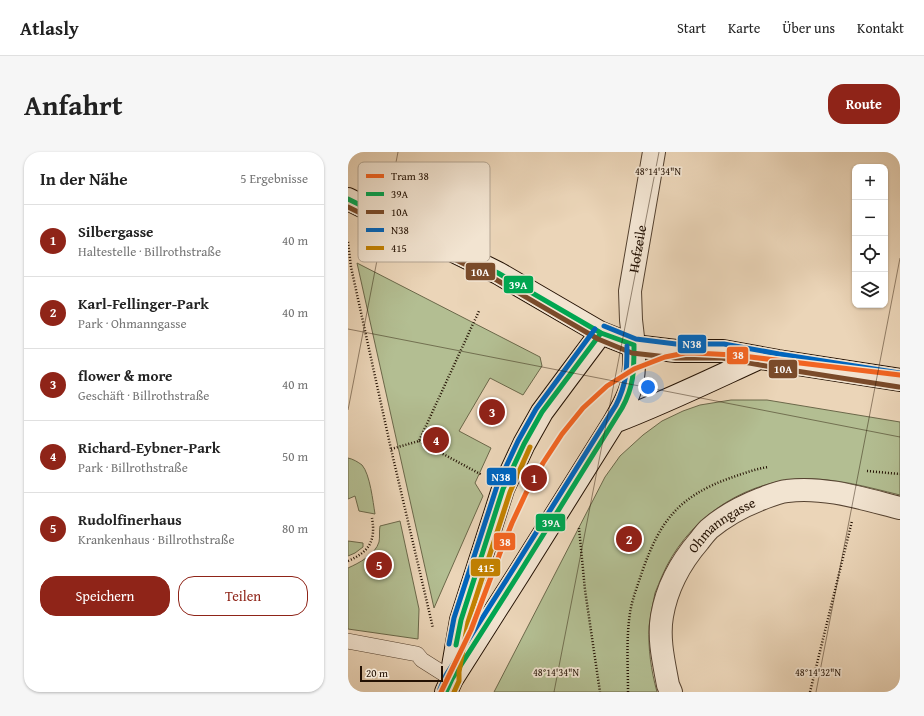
<!DOCTYPE html>
<html lang="de">
<head>
<meta charset="utf-8">
<style>
  body { margin:0; font-family:"Gentium Book Plus",serif; background:#f6f6f6; color:#222 }
  .controls { position:absolute; right:12px; top:12px; display:grid; overflow:hidden; border-radius:8px; box-shadow:0 1px 3px #0004 }
  .controls button { width:36px; height:36px; display:grid; place-items:center; padding:0; border:0; border-bottom:1px solid #e0e0e0; background:#fff; color:#222; font:20px sans-serif }
  .scale { position:absolute; left:12px; bottom:10px; width:83px; box-sizing:border-box; padding-left:4px; border:2px solid #231103; border-top:0; font-size:11px; line-height:14px; white-space:nowrap; color:#231103; -webkit-text-stroke:3px #f2e4d1; paint-order:stroke }
  .you { position:absolute; left:300px; top:235px; width:14px; height:14px; margin:-10px; border:3px solid #fff; border-radius:50%; background:#1a73e8; box-shadow:0 0 0 6px #1a73e833 }
  .badge { display:grid; place-items:center; width:26px; height:26px; border-radius:50%; background:#8f2418; color:#fff; font-size:13px; font-weight:700 }
  .pin { position:absolute; translate:-50% -50%; border:2px solid #fff; box-shadow:0 1px 4px #0006 }
  .list { margin:0; padding:0; list-style:none }
  h2 { display:flex; justify-content:space-between; align-items:center; height:52px; margin:0; padding:0 16px; font-size:17px }
  h2 small { font-size:13px; font-weight:400; color:#767676 }
  .list li { display:grid; grid-template-columns:26px 1fr auto; gap:12px; align-items:center; box-sizing:border-box; height:72px; padding:0 16px; border-top:1px solid #e0e0e0 }
  .list b { display:block; font-size:15px; white-space:nowrap }
  .list p { margin:0; font-size:13px; white-space:nowrap; color:#767676 }
  .list em { font-size:13px; font-style:normal; color:#767676 }
  .actions { display:flex; gap:8px; padding:12px 16px }
  .actions a { flex:1; padding:9px 0; border:1px solid #8f2418; border-radius:16px; text-align:center; font-size:14px; color:#8f2418 }
  .actions .main { background:#8f2418; color:#fff }
  .icon { flex:none; width:22px; height:22px; fill:none; stroke:currentColor; stroke-width:2; stroke-linecap:round; stroke-linejoin:round }
  .map { position:relative; flex:none; width:552px; height:540px; overflow:hidden; border-radius:16px }
  header { display:flex; align-items:center; gap:24px; box-sizing:border-box; height:56px; padding:0 20px; background:#fff; border-bottom:1px solid #e0e0e0 }
  header strong { font-size:19px }
  nav { display:flex; gap:22px; margin-inline-start:auto; font-size:14px }
  .intro { display:flex; align-items:center; justify-content:space-between; box-sizing:border-box; height:96px; padding:0 24px }
  h1 { margin:0; font-size:28px }
  .button { padding:10px 18px; border-radius:16px; background:#8f2418; color:#fff; font-size:14px; font-weight:700 }
  main { display:flex; gap:24px; padding:0 24px }
  aside { flex:1; background:#fff; border-radius:16px; box-shadow:0 1px 3px #0004 }
  .map>svg:first-child { display:block }
  .green { fill:#b3be92; stroke:#6b684a }
  .lines { fill:none; stroke-linecap:round; stroke-linejoin:round }
  .service-casing { stroke:#554230; stroke-width:16 }
  .minor-casing { stroke:#554230; stroke-width:24 }
  .secondary-casing { stroke:#231103; stroke-width:24 }
  .path { stroke:#231103; stroke-width:2.5; stroke-dasharray:1 2; stroke-linecap:butt }
  .service { stroke:#f2e4d1; stroke-width:15 }
  .minor { stroke:#f2e4d1; stroke-width:22 }
  .secondary { stroke:#f2e4d1; stroke-width:22 }
  .bus-1-casing { stroke:#f2e4d1; stroke-width:8 }
  .bus-2-casing { stroke:#f2e4d1; stroke-width:8 }
  .bus-3-casing { stroke:#f2e4d1; stroke-width:8 }
  .bus-4-casing { stroke:#f2e4d1; stroke-width:8 }
  .bus-1 { stroke:#00a651; stroke-width:5 }
  .bus-2 { stroke:#7a4b2a; stroke-width:5 }
  .bus-3 { stroke:#0065bd; stroke-width:5 }
  .bus-4 { stroke:#c28101; stroke-width:5 }
  .tram-1-casing { stroke:#f2e4d1; stroke-width:8 }
  .tram-1 { stroke:#f26522; stroke-width:5 }
  .ticks { fill:none; stroke:#231103; stroke-width:1; stroke-opacity:0.45 }
  .labels { text-anchor:middle; dominant-baseline:central; stroke-width:3.5; stroke-linejoin:round; paint-order:stroke }
  .street-label { font-size:14px; fill:#231103; stroke:#f2e4d1 }
  .key { fill:#f2e4d1; stroke:#b4a593; stroke-width:1 }
  .key-label { font-size:11px; fill:#231103 }
  .ticks-label { font-size:10px; text-anchor:middle; fill:#231103; stroke:#f2e4d1; stroke-width:3.5; stroke-linejoin:round; paint-order:stroke }
  .line-badge { stroke:#f2e4d1; stroke-width:1.5 }
  .badge-label { font-size:11px; text-anchor:middle; font-weight:bold; fill:#fff }
</style>
</head>
<body>
<header>
<strong>Atlasly</strong>
<nav><a>Start</a><a>Karte</a><a>Über uns</a><a>Kontakt</a></nav>
</header>
<div class="intro"><h1>Anfahrt</h1><a class="button">Route</a></div>
<main>
<aside>
<h2>In der Nähe<small>5 Ergebnisse</small></h2>
<ul class="list">
<li><span class="badge">1</span><div><b>Silbergasse</b><p>Haltestelle · Billrothstraße</p></div><em>40 m</em></li>
<li><span class="badge">2</span><div><b>Karl-Fellinger-Park</b><p>Park · Ohmanngasse</p></div><em>40 m</em></li>
<li><span class="badge">3</span><div><b>flower &amp; more</b><p>Geschäft · Billrothstraße</p></div><em>40 m</em></li>
<li><span class="badge">4</span><div><b>Richard-Eybner-Park</b><p>Park · Billrothstraße</p></div><em>50 m</em></li>
<li><span class="badge">5</span><div><b>Rudolfinerhaus</b><p>Krankenhaus · Billrothstraße</p></div><em>80 m</em></li>
</ul>
<div class="actions"><a class="main">Speichern</a><a>Teilen</a></div>
</aside>
<div class="map">
<svg width="552" height="540" viewBox="0 0 552 540">
  <rect width="100%" height="100%" fill="#ebd5b8"/>
  <filter id="stains"><feTurbulence type="fractalNoise" baseFrequency=".005" numOctaves="4"/><feColorMatrix values="0 0 0 0 .2 0 0 0 0 .09 0 0 0 0 .02 0 0 0 .5 -.17"/></filter>
  <radialGradient id="worn" r=".72"><stop offset=".6" stop-color="#630" stop-opacity="0"/><stop offset="1" stop-color="#630" stop-opacity=".3"/></radialGradient>
  <path class="green" d="M9,111l183,94 2,9 -19,29 -33,-17 -31,53 32,17 -16,35 8,13 -49,112z
    M383,248h36l133,22v73c-33,-8 -67,-18 -102,-16 -59,4 -113,43 -136,97 -2,6 -5,11 -7,17 -1,5 -2,10 -3,15 -1,6 -2,12 -3,18 -1,23 2,44 8,66h-163l111,-215 15,-21 23,-21 19,-14 21,-10 17,-6z
    M0,306c5,1 10,4 14,7 8,9 11,37 13,49l-16,-3 -4,-15 -7,3z
    M52,369l19,88 -1,30 -70,-10v-61c11,-5 27,-13 31,-26 1,-5 0,-11 1,-16z
    M0,389l15,2v4l-8,6 -7,3z"/>
  <g class="lines">
    <g class="service-casing">
      <path id="service" d="M0,489l69,13 5,6 30,19"/>
    </g>
    <g class="minor-casing">
      <g id="minor">
        <path id="s1" d="M286,194l-3,-26 -1,-29 24,-139"/>
        <path id="s2" d="M323,540l-3,-7c-4,-22 -10,-46 -6,-69 5,-29 18,-53 37,-75 3,-4 6,-8 10,-12 14,-12 34,-23 52,-30 8,-3 17,-7 26,-8 37,-5 77,8 113,17"/>
      </g>
    </g>
    <g class="secondary-casing">
      <path id="secondary" d="M0,47l150,74 103,60 33,13 42,5h47l55,10 122,19
        M266,270c50,-19 97,-42 145,-64
        M104,520l9,-52 42,-131 21,-45 18,-32 26,-35 33,-44
        M98,540l6,-13 68,-107 94,-150c7,-12 15,-25 18,-39 3,-12 2,-25 2,-37"/>
    </g>
    <path class="path" d="M0,90l3,25 40,182 42,179
      M71,289l63,34
      M43,297l28,-8 60,-130
      M519,319l33,3
      M231,376l6,62 15,102
      M0,409c21,-9 28,-20 24,-43
      M280,540c0,-26 -2,-53 2,-79 2,-14 8,-28 12,-41 18,-51 36,-75 88,-94 12,-4 25,-9 38,-11
      M462,540l42,-171"/>
    <use href="#service" class="service"/>
    <use href="#minor" class="minor"/>
    <use href="#secondary" class="secondary"/>
    <g class="bus-1-casing">
      <path id="bus-1" d="M0,47l150,74 103,60 33,12
        M108,493l5,-25 42,-131 21,-45 18,-32 59,-79
        M98,540l6,-13 68,-107 102,-164c12,-22 12,-37 12,-62"/>
    </g>
    <g class="bus-2-casing">
      <path id="bus-2" d="M0,55l147,72 103,60 34,14 44,5h46l55,10 122,19"/>
    </g>
    <g class="bus-3-casing">
      <path id="bus-3" d="M256,174l32,13 40,5h48l55,10 121,19
        M101,492l5,-26 43,-132 21,-45 18,-32 59,-80
        M92,537l6,-14 68,-107 102,-163c11,-22 11,-36 11,-59"/>
    </g>
    <g class="bus-4-casing">
      <path id="bus-4" d="M106,540l5,-11v-9l9,-50 42,-130 20,-45"/>
    </g>
    <use href="#bus-1" class="bus-1"/>
    <use href="#bus-2" class="bus-2"/>
    <use href="#bus-3" class="bus-3"/>
    <use href="#bus-4" class="bus-4"/>
    <g class="tram-1-casing">
      <path id="tram-1" d="M93,540l30,-62 29,-77 12,-30 14,-30 17,-30 19,-29 21,-26 24,-22 27,-17 31,-12 20,-4h10l39,2 166,20"/>
    </g>
    <use href="#tram-1" class="tram-1"/>
  </g>
  <path class="ticks" d="M0,177l552,108M0,258l50,-258M206,540l105,-540M468,540l84,-434"/>
  <g class="labels">
    <g class="street-label">
      <text stroke="none"><textPath href="#s1" startOffset="98">Hofzeile</textPath></text>
      <text stroke="none"><textPath href="#s2" startOffset="190">Ohmanngasse</textPath></text>
    </g>
  </g>
  <rect x="10" y="10" width="132" height="100" rx="6" class="key"/>
  <rect x="18" y="22" width="18" height="4" fill="#f26522"/>
  <rect x="18" y="40" width="18" height="4" fill="#00a651"/>
  <rect x="18" y="58" width="18" height="4" fill="#7a4b2a"/>
  <rect x="18" y="76" width="18" height="4" fill="#0065bd"/>
  <rect x="18" y="94" width="18" height="4" fill="#c28101"/>
  <g class="key-label">
    <text x="43" y="28">Tram 38</text>
    <text x="43" y="46">39A</text>
    <text x="43" y="64">10A</text>
    <text x="43" y="82">N38</text>
    <text x="43" y="100">415</text>
  </g>
  <g class="ticks-label">
    <text x="310" y="23">48°14'34"N</text>
    <text x="208" y="524">48°14'34"N</text>
    <text x="470" y="524">48°14'32"N</text>
  </g>
  <g class="line-badge">
    <rect x="117" y="110" width="31" height="19" rx="4" fill="#7a4b2a"/>
    <rect x="155" y="123" width="31" height="19" rx="4" fill="#00a651"/>
    <rect x="329" y="182" width="30" height="20" rx="4" fill="#0065bd"/>
    <rect x="378" y="194" width="23" height="19" rx="4" fill="#f26522"/>
    <rect x="420" y="207" width="30" height="20" rx="4" fill="#7a4b2a"/>
    <rect x="138" y="315" width="31" height="19" rx="4" fill="#0065bd"/>
    <rect x="187" y="361" width="31" height="19" rx="4" fill="#00a651"/>
    <rect x="145" y="380" width="23" height="19" rx="4" fill="#f26522"/>
    <rect x="122" y="406" width="31" height="19" rx="4" fill="#c28101"/>
  </g>
  <g class="badge-label">
    <text x="132" y="124">10A</text>
    <text x="170" y="137">39A</text>
    <text x="344" y="196">N38</text>
    <text x="390" y="207">38</text>
    <text x="435" y="221">10A</text>
    <text x="153" y="329">N38</text>
    <text x="203" y="375">39A</text>
    <text x="157" y="394">38</text>
    <text x="138" y="420">415</text>
  </g>
  <rect width="100%" height="100%" filter="url(#stains)"/>
  <rect width="100%" height="100%" fill="url(#worn)"/>
</svg>
<div class="controls">
<button>+</button>
<button>−</button>
<button><svg class="icon" aria-label="locate" viewBox="0 0 24 24"><circle cx="12" cy="12" r="6"/><path d="M12 2v4M12 18v4M2 12h4M18 12h4"/></svg></button>
<button><svg class="icon" aria-label="layers" viewBox="0 0 24 24"><path d="M12 4l9 5-9 5-9-5zM3 14l9 5 9-5"/></svg></button>
</div>
<div class="scale">20 m</div>
<div class="you"></div>
<div class="pin badge" style="left:186px;top:326px">1</div>
<div class="pin badge" style="left:281px;top:387px">2</div>
<div class="pin badge" style="left:144px;top:260px">3</div>
<div class="pin badge" style="left:88px;top:288px">4</div>
<div class="pin badge" style="left:31px;top:413px">5</div>
</div>
</main>
</body>
</html>
